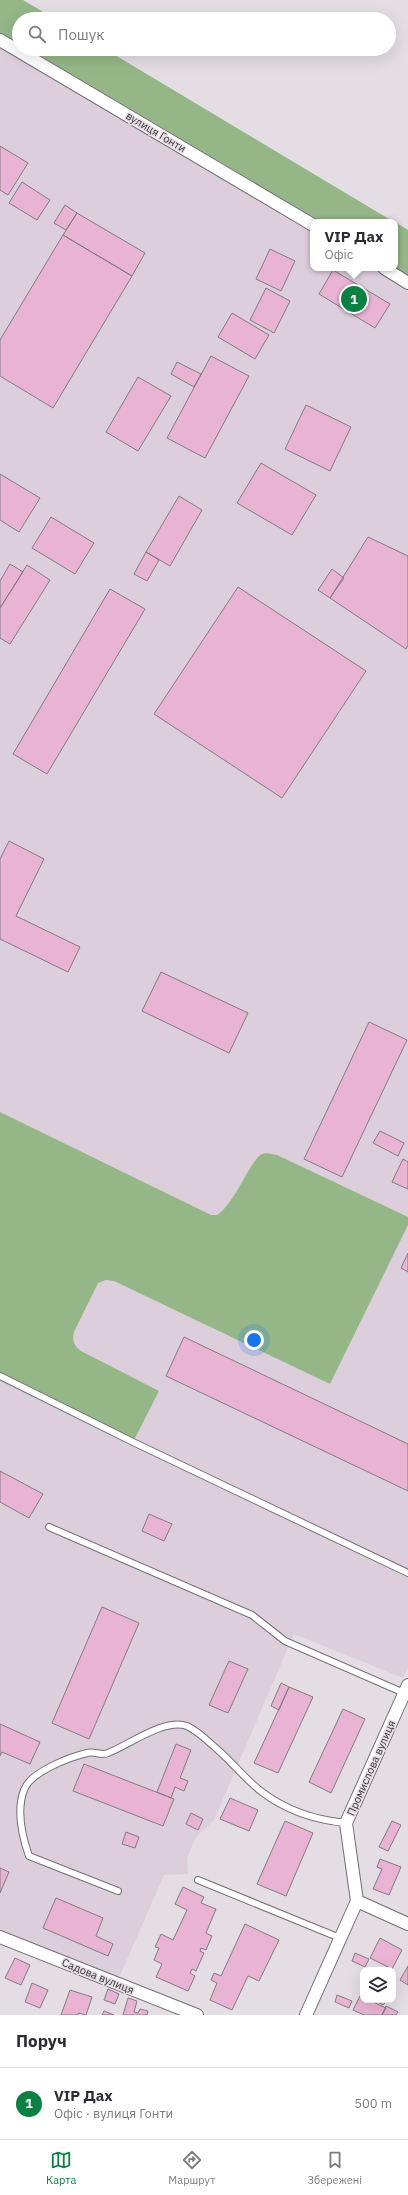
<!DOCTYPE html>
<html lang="uk">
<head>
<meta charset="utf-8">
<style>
  body { margin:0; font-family:"IBM Plex Sans",sans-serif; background:#f7f7f7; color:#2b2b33 }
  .controls { position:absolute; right:12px; bottom:12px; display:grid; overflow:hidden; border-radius:8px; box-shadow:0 4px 16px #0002 }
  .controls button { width:36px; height:36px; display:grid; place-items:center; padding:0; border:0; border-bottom:1px solid #e1e1e2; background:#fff; color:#2b2b33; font:20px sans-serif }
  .you { position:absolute; left:254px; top:1340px; width:14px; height:14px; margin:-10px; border:3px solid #fff; border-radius:50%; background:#1a73e8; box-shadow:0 0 0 6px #1a73e833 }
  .badge { display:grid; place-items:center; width:26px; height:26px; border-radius:50%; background:#0b8043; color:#fff; font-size:13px; font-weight:700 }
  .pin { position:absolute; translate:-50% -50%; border:2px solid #fff; box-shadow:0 1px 4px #0006 }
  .popup { position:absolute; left:310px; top:219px; width:88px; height:52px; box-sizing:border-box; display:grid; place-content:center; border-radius:8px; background:#fff; filter:drop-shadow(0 1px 3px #0005); font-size:13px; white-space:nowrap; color:#7c7c81 }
  .popup b { font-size:15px; color:#2b2b33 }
  .popup::after { content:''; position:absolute; left:50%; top:100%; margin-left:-8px; border:8px solid transparent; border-top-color:#fff }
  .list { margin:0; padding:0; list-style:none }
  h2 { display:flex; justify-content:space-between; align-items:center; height:52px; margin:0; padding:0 16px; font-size:17px }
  h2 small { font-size:13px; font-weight:400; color:#7c7c81 }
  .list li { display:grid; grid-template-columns:26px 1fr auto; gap:12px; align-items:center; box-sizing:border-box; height:72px; padding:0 16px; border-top:1px solid #e1e1e2 }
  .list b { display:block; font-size:15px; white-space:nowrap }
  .list p { margin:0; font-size:13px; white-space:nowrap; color:#7c7c81 }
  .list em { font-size:13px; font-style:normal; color:#7c7c81 }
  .icon { flex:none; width:22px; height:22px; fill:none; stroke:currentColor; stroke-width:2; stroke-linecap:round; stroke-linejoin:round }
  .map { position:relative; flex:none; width:408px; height:2015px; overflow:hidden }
  .search { position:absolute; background:#fff; box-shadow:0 4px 16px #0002; left:12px; right:12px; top:12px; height:44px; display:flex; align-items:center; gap:10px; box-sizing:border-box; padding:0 14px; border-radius:22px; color:#7c7c81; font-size:15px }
  .sheet { height:124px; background:#fff }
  nav { display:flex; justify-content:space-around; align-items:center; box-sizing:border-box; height:56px; border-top:1px solid #e1e1e2; background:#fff; font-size:11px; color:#7c7c81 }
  nav a { display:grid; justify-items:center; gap:2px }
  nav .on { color:#0b8043 }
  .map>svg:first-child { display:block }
  .built { fill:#ddcedb }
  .forest { fill:#95b788 }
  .building { fill:#e9b3d4; stroke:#847b81 }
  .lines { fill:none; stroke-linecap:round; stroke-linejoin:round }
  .lane-casing { stroke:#766e75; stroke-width:8 }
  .street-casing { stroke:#766e75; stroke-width:14 }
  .lane { stroke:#fff; stroke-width:6 }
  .street { stroke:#fff; stroke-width:12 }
  .labels { text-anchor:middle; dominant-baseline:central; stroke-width:3; stroke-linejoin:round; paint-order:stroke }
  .street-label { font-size:11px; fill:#3b383b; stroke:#e5dde4 }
</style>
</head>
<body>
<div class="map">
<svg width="408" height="2015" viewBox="0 0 408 2015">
  <rect width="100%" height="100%" fill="#e5dde4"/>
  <path class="built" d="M0,36l313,189v43h71l24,15v1384l-5,11 -109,-44 -80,186 -18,17 -9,21 1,16 -24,1 -45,103 -119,-46z"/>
  <path class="forest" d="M0,0h23l32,19h-36v30h86l289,173h-81l-313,-182z
    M395,222l13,8v53l-13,-15z
    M0,1112l211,103h6c18,-11 33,-55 45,-61 4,-2 10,0 15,1l131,62v8l-78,159 -216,-103 -8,-1 -8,3 -24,49c-2,10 0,13 7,19l78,40 -26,51 -133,-66z"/>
  <path class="building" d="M0,146l28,17 -20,32 -8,-5z
    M22,182l28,18 -13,20 -28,-17z
    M65,205l12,8 -11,17 -12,-7z
    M77,213l68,40 -13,23 -69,-41z
    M63,235l69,41 -79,132 -53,-32v-36z
    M270,249l25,12 -14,30 -25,-12z
    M333,270l57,34 -15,24 -56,-34z
    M266,288l24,13 -16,32 -24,-13z
    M232,313l37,22 -14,24 -37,-22z
    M211,356l38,20 -44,82 -38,-20z
    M177,362l24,12 -7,13 -23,-13z
    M138,377l33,19 -33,55 -32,-19z
    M306,405l45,22 -21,44 -45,-22z
    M261,463l55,32 -24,40 -55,-32z
    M0,474l40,24 -21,34 -19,-12z
    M179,496l23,14 -32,56 -24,-14z
    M51,517l43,26 -19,31 -43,-26z
    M368,537l40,19v89l-2,4 -76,-51z
    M146,552l13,8 -12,21 -13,-7z
    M10,564l13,8 -23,36v-27z
    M27,565l23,15 -40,64 -10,-6v-30z
    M332,569l12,9 -14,20 -12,-8z
    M238,587l128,84 -84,127 -128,-84z
    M110,589l35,20 -98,165 -34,-20z
    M9,841l35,18 -28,57 64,31 -12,25 -68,-33v-80z
    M161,972l87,41 -19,40 -87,-42z
    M369,1022l38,18 -65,137 -38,-18z
    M380,1131l24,12 -6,13 -25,-13z
    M403,1159l5,3v27l-16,-7z
    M408,1253v19l-7,-4z
    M184,1337l224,107v47l-242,-115z
    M0,1471l43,23 -14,24 -29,-16z
    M149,1514l23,10 -8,17 -22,-10z
    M102,1607l37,16 -50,116 -37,-16z
    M229,1661l19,8 -20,44 -19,-8z
    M281,1683l8,4 -10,23 -8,-4z
    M289,1687l24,10 -35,76 -24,-10z
    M343,1709l22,10 -34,74 -22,-11z
    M0,1724l40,18 -10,22 -28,-12 -2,4z
    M176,1744l15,6 -11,28 8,3 -4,10 -9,-4 -4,11 -14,-6z
    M84,1764l90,35 -11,27 -90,-35z
    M230,1798l28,12 -9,21 -29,-12z
    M191,1813l12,6 -5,11 -12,-6z
    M285,1821l28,12 -27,63 -29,-12z
    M392,1821l9,4 -13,26 -9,-4z
    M126,1832l13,5 -4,11 -13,-4z
    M380,1859l21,8 -12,28 -16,-6 9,-20 -5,-2z
    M0,1868l9,4 -9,21z
    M183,1887l21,10 -3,6 15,6 -10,24 6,3 -6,14 -5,-2 -1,3 4,2 -8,18 -4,-2 -2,4 5,3 -7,15 -32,-14 6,-13 -8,-4 5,-12 -4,-1 6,-13 12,6 14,-30 -12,-6z
    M56,1898l47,20 -7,18 17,8 -5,12 -65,-28z
    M245,1924l34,16 -20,41 -11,-5 -16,34 -22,-10 7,-17 -6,-3 3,-7 7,3z
    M380,1938l22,12 -10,19 -22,-11z
    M355,1953l14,6 -4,8 -13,-6z
    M15,1958l15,7 -9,20 -16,-7z
    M408,1966v19l-8,-5z
    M32,1983l16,7 -8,18 -15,-6z
    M108,1989l11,5 -4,10 -11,-4z
    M70,1990l22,7 -6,18 -8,-2v2h-17z
    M337,1995l15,6 -3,7 -14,-6z
    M360,1996l3,1v3h6l17,8 -4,7h-18l-11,-5z
    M128,1998l9,3 -3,11 4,1 2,-4 8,2 -1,4h-24z
    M374,2000h14l-5,5z
    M386,2006l12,6 -2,3h-14z
    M104,2011l10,4h-12z"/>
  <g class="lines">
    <g class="lane-casing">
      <path id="lane" d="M0,1376l133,66 275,131
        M49,1527l203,88 33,26 119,52
        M198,1880l142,58
        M118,1891l-89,-35c-7,-20 -13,-45 -5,-66 6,-18 46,-33 63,-37 7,-2 15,3 21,0 21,-8 56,-35 79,-27 11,5 22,16 31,24 15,13 28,30 44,42 25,19 53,28 84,31"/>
    </g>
    <g class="street-casing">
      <path id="street" d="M0,40l313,185
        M384,268l24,15
        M357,1901l-11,-78 62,-138
        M0,1937l197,78
        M306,2015l51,-114 51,23"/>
    </g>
    <use href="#lane" class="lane"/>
    <use href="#street" class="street"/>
  </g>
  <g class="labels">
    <g class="street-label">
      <text transform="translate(156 132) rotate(31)">вулиця Гонти</text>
      <text transform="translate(371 1768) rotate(-66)">Промислова вулиця</text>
      <text transform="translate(98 1976) rotate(22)">Садова вулиця</text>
    </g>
  </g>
</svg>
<div class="controls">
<button><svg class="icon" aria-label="layers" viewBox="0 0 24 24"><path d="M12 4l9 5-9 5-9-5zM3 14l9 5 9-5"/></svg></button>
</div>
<div class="you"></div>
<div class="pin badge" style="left:354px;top:299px">1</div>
<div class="popup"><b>VIP Дах</b>Офіс</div>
<div class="search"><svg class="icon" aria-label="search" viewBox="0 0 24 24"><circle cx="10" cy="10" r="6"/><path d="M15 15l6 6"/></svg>Пошук</div>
</div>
<section class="sheet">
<h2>Поруч<small></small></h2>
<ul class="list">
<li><span class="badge">1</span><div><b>VIP Дах</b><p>Офіс · вулиця Гонти</p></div><em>500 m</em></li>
</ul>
</section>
<nav>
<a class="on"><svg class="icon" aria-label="map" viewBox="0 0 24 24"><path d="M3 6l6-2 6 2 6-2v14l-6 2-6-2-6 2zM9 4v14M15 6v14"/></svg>Карта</a>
<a><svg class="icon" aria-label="directions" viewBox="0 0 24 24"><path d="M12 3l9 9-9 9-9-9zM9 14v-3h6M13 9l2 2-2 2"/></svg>Маршрут</a>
<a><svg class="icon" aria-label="saved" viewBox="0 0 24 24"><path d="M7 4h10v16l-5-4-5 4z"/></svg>Збережені</a>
</nav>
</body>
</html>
